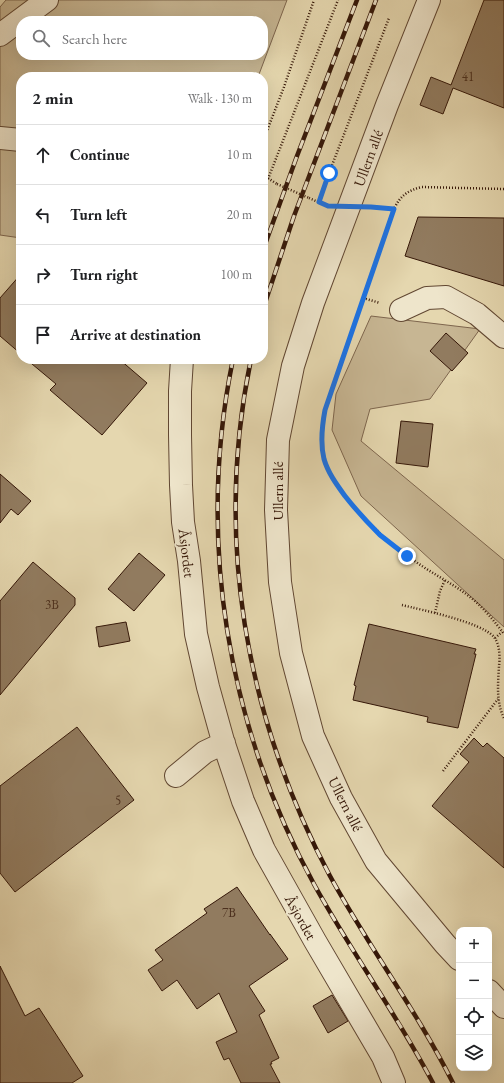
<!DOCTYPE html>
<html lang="en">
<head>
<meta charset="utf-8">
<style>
  body { margin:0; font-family:"EB Garamond",serif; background:#f2f2f2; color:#202124 }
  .controls { position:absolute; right:12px; bottom:12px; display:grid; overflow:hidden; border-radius:8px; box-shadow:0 4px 16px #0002 }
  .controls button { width:36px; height:36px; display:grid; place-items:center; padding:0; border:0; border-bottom:1px solid #e0e0e0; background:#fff; color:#202124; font:20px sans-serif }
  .stop { position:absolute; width:12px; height:12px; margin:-9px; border:3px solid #1a73e8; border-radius:50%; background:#fff }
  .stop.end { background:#1a73e8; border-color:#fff; box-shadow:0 1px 4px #0008 }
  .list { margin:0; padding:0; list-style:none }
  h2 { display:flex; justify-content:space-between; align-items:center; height:52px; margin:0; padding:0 16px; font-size:17px }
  h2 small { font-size:13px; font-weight:400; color:#757577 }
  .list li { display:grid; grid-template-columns:26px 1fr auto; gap:12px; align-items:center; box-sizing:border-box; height:60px; padding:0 16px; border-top:1px solid #e0e0e0 }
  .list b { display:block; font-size:15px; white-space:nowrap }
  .list em { font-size:13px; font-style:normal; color:#757577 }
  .icon { flex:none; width:22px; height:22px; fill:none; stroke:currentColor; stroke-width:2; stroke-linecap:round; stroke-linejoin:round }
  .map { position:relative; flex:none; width:504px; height:1083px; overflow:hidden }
  .search { position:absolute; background:#fff; box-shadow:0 4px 16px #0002; left:16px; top:16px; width:252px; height:44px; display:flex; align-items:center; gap:10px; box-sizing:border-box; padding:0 14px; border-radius:16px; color:#757577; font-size:15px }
  .panel { position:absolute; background:#fff; box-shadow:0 4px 16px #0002; left:16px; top:72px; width:252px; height:292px; border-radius:16px }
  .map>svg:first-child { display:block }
  .green { fill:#c7b693; stroke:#7e664e; fill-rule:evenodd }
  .building { fill:#917b5f; stroke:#351708 }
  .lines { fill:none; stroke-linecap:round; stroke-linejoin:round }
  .minor-casing { stroke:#614732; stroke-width:24 }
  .path { stroke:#351708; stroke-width:2.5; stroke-dasharray:1 2; stroke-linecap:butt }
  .minor { stroke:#eee5cb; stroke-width:22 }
  .rail-casing { stroke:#351708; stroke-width:4.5 }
  .rail { stroke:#eee5cb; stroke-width:3; stroke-dasharray:9; stroke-linecap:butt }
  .path-bridge { stroke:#351708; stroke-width:2.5; stroke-dasharray:1 2; stroke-linecap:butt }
  .route { stroke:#1a73e8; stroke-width:5 }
  .labels { text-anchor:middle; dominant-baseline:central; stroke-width:4; stroke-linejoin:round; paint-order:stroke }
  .number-label { font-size:13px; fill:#4c301e }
  .street-label { font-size:15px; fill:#351708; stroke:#eee5cb }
</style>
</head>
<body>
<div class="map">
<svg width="504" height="1083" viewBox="0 0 504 1083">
  <rect width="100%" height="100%" fill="#e5d7af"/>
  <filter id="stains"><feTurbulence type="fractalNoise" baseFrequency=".005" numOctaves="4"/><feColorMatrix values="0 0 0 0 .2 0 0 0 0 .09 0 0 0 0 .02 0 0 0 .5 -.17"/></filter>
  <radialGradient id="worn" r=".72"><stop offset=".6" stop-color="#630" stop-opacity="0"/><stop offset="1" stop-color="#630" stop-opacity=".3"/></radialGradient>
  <path class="green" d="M6,0h281l-29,77h-237v161l-21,-3v-228zM21,21h242v34h-242z
    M371,316l109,13 -50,70 -60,10 -9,32 143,119v67l-143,-131 -29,-66 4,-36z"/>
  <path class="building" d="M484,0h20v108l-51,-20 -10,26 -23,-9 11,-28 20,8z
    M418,217l86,1v68l-99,-30z
    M21,274v80l-21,-18v-38z
    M446,333l22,20 -16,18 -22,-20z
    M26,359h93l28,24 -45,52 -52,-45 6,-6z
    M401,421l32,3 -5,43 -32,-4z
    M0,474l31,27 -13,14 -7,-6 -11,14z
    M139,553l26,22 -31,36 -26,-22z
    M33,562l42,36v7l-75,90v-94z
    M126,622l4,19 -31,6 -3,-20z
    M369,624l107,25 -2,5h2l-18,74 -31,-6 1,-5 -75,-17 3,-14 -2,-1z
    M77,727l57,73 -119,92 -15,-19v-87z
    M474,738l9,9 4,-4 17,15v110l-72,-62 37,-44 -9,-8z
    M237,887l33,48v-1l18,25 -39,27 16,25 -6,4 20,43 -8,4 1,2h-2l10,19h-39l-12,-25 -5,2 -8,-18 21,-10 -18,-39 -22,16 -20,-29 -15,11 -14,-21 15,-10 -8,-10 52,-37 -3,-4z
    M0,966l25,50 14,-8 44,68 -11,7h-72z
    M332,995l16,26 -20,12 -15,-27z"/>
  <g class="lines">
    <g class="minor-casing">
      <path id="minor" d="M429,0l-42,105 -74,198 -20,63 -15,74 -2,70 4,72 11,71 22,83 28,62 35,63 69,83 14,15
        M0,35l47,-35
        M0,138l21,2
        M401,310l26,-12 19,-1 31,17 27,23
        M182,359l-2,32v44l1,50 2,37 6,39 7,73 12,53 15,54 20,60 21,49 51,91 68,116 11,26
        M176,776l29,-24 19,-9
        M489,991l15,16"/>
    </g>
    <path class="path" d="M263,141l21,-54 30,-87
      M263,175l14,9
      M268,179l70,-179
      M504,189l-82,-2c-14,3 -22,9 -28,22l-63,182c-7,22 -12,43 -7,66 3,15 13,28 22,40 22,27 47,50 76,69 18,12 37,21 54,36 9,8 20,21 28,32
      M309,198l16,7
      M319,202l10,-29 60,-155
      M375,207l19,2
      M363,298l17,5
      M402,605c20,5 79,17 92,32 6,8 6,20 5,29 -1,18 -3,36 5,52
      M435,613l5,-22 5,-11
      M495,638l7,-6
      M443,771l55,-72"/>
    <use href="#minor" class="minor"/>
    <g class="rail-casing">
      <path id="rail" d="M263,250l34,-94 60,-156
        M263,309l31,-93 82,-216
        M233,359c-37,180 -6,367 82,527 37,67 82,129 118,197
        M251,359c-37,178 -6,357 79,517 38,70 87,135 123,207"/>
    </g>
    <use href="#rail" class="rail"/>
    <path class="path-bridge" d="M277,184l32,14
      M328,206l43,1"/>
  </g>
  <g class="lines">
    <path class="route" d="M329,173l-10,29 9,4 43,1 23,2 -69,201c-3,16 -5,33 -1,49 4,14 13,26 21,37 11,14 23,27 35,39 9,7 18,14 27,21"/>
  </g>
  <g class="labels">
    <g class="number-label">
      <text x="468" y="76">41</text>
      <text x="52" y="604">3B</text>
      <text x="118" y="800">5</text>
      <text x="229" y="912">7B</text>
    </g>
    <g class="street-label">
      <text transform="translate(368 158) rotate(-70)">Ullern allé</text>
      <text transform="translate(277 491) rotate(-90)">Ullern allé</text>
      <text transform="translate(187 553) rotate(83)">Åsjordet</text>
      <text transform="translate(346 804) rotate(63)">Ullern allé</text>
      <text transform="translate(301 917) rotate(61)">Åsjordet</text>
    </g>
  </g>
  <rect width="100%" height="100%" filter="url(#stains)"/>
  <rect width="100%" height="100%" fill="url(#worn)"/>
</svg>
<div class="controls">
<button>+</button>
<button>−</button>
<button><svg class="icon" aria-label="locate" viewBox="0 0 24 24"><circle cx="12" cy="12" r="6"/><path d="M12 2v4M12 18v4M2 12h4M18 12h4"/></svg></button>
<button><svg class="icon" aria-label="layers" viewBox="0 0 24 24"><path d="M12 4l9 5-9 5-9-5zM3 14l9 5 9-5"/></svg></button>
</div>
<div class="stop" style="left:329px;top:173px"></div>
<div class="stop end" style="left:407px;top:556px"></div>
<div class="search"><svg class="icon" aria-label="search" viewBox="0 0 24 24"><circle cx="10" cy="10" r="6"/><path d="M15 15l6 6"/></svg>Search here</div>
<section class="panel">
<h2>2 min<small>Walk · 130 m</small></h2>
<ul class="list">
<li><svg class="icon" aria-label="ahead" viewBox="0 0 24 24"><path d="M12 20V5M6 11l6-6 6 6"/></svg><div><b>Continue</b></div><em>10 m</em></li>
<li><svg class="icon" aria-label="left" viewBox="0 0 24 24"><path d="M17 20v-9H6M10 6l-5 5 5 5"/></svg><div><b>Turn left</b></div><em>20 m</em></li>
<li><svg class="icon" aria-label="right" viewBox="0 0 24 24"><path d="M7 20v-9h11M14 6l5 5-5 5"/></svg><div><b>Turn right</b></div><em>100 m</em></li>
<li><svg class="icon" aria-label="arrive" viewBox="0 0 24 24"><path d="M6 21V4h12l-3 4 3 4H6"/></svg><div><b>Arrive at destination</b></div></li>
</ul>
</section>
</div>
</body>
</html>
